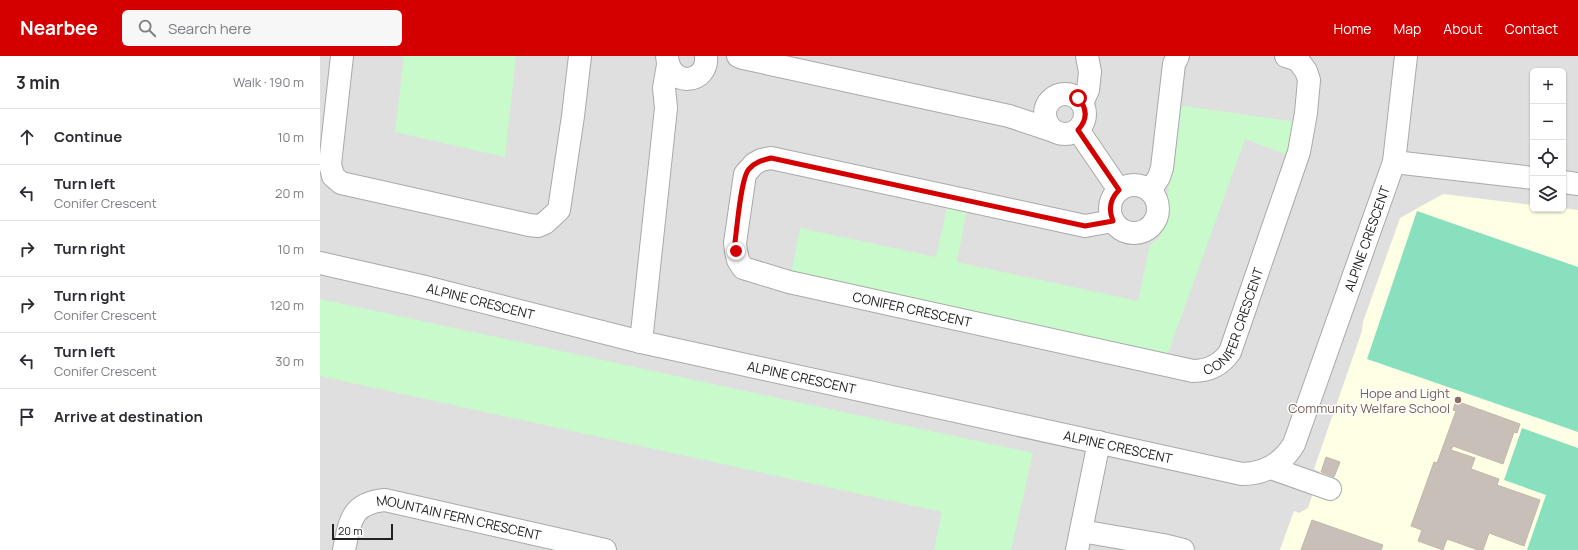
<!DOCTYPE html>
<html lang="en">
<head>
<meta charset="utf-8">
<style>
  body { margin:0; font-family:Manrope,sans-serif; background:#f7f7f7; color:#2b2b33 }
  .controls { position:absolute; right:12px; top:12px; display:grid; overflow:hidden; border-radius:6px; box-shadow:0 1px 3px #0004 }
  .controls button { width:36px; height:36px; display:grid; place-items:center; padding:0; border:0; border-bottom:1px solid #e1e1e2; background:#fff; color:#2b2b33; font:20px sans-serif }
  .scale { position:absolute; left:12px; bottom:10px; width:61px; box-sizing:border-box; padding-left:4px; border:2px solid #222; border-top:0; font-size:11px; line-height:14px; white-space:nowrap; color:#222; -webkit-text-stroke:3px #fff; paint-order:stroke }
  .stop { position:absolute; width:12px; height:12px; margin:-9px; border:3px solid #d40000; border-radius:50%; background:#fff }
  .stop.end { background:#d40000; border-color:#fff; box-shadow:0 1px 4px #0008 }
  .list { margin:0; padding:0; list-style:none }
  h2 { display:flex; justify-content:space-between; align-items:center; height:52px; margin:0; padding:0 16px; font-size:17px }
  h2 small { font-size:13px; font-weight:400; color:#7c7c81 }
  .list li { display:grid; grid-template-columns:26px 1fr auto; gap:12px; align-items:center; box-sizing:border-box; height:56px; padding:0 16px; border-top:1px solid #e1e1e2 }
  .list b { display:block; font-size:15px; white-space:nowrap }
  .list p { margin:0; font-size:13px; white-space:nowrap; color:#7c7c81 }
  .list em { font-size:13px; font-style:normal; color:#7c7c81 }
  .icon { flex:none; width:22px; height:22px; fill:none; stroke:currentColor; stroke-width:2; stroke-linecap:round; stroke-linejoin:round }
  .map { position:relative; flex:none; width:1258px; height:494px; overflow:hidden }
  header { display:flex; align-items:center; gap:24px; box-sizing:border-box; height:56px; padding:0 20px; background:#d40000; color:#fff }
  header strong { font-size:19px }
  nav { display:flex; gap:22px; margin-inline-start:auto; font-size:14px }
  .search { width:280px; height:36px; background:#f7f7f7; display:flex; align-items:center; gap:10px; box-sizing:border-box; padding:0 14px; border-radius:6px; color:#7c7c81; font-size:15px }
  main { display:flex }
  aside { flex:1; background:#fff }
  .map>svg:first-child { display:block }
  .residential { fill:#e0dfdf; fill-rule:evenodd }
  .education { fill:#ffffe5 }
  .park { fill:#c8facc }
  .pitch { fill:#88e0be }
  .building { fill:#c7bfb8; stroke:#c4b6ab }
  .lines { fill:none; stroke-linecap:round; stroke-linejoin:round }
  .minor-casing { stroke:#a9a9a9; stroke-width:24 }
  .minor { stroke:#fff; stroke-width:22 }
  .route { stroke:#d40000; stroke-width:5 }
  .education-dot { fill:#8d6e63; stroke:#fff; stroke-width:1.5 }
  .labels { text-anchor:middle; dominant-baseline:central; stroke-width:3; stroke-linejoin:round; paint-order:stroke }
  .street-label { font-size:13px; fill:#222; stroke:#fff }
  .education-label { font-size:13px; fill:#785e54; stroke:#fff; text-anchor:end }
</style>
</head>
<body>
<header>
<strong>Nearbee</strong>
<div class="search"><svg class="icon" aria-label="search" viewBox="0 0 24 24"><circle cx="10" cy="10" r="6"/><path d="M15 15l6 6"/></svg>Search here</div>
<nav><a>Home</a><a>Map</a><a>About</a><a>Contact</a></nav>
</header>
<main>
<aside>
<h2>3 min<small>Walk · 190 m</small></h2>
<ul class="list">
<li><svg class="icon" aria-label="ahead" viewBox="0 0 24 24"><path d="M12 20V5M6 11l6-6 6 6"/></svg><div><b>Continue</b></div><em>10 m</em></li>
<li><svg class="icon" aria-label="left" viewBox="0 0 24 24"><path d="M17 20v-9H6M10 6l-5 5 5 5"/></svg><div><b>Turn left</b><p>Conifer Crescent</p></div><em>20 m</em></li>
<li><svg class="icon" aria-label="right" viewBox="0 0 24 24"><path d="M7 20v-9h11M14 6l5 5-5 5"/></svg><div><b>Turn right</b></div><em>10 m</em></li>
<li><svg class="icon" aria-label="right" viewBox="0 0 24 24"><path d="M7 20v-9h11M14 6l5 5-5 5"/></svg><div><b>Turn right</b><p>Conifer Crescent</p></div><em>120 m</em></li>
<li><svg class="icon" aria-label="left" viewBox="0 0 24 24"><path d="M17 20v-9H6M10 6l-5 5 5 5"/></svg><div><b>Turn left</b><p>Conifer Crescent</p></div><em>30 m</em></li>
<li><svg class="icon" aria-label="arrive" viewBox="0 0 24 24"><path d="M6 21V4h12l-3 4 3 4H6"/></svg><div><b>Arrive at destination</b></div></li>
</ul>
</aside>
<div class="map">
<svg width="1258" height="494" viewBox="0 0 1258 494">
  <rect width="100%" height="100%" fill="#f2efe9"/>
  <path class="residential" d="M0,0h1258v494h-1258zM1213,15h30v138h-30z"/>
  <path class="education" d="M1123,138l90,11v4l30,-1 15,2v340h-298l14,-39 5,2 9,-5 12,-36 -6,-3 48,-138 1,-9 37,-104z"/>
  <path class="park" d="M84,0h112l-11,101 -110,-25z
    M858,49l118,17 -5,34 -46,-17 -78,217 -376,-82 9,-46 136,29 12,-53 19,5 -10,53 181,39 12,-56 9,-7 5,-11z
    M0,243l713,154 -22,97h-77l8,-38 -622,-136z"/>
  <path class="pitch" d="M1097,155l161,56v165l-211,-73z
    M1202,372l56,20v102h-51l19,-55 -42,-15z"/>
  <path class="building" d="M1136,345l64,23 -3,9 -3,-1 -11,32 -50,-18 -2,4 24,8 -4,11 28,10 -2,6 43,15 -16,46 -35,-13 -6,17h-5l-31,-11 -4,11 -25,-9 4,-11 -11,-4 23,-64 3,1 19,-52 -3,-1z
    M1006,401l14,5 -6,15 -13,-5z
    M992,464l71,25 -2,5h-80z"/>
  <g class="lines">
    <g class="minor-casing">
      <g id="minor">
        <path d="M22,0l-12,108 3,12 8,7 188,42 9,1 7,-3 14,-13 14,-94 7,-60"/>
        <path d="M347,0c2,33 42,28 39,0"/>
        <path d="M418,0l5,2 266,58 45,15"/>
        <circle cx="745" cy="58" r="20"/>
        <path d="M762,47l6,-13 2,-18 -3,-16"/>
        <path d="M758,74l41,60"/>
        <path d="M1074,106l139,16"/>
        <path d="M1243,126l15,2"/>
        <circle cx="814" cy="153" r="24"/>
        <path d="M830,135l9,-14 3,-9 12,-104 4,-8"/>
        <path id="s1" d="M793,165l-28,5 -314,-68 -10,2 -7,4 -9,10 -10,69 1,8 2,9 5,8 46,14 404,89c16,0 28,-6 37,-19l69,-200 7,-39 3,-33 -3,-9 -8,-11 -12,-4"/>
        <path id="s2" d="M0,207l101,23 220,56 601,132c23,0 40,-10 52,-30l100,-282 12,-106"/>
        <path d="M321,286l25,-234 -2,-20 4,-23"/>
        <path d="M951,412l59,21"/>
        <path d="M761,475l82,14 20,5"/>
        <path id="s3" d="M24,494c6,-29 7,-47 41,-50l220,50"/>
        <path d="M757,494l22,-108"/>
      </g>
    </g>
    <use href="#minor" class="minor"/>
  </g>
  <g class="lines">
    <path class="route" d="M416,195l-1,-9c2,-14 6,-65 14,-73 6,-7 14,-9 22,-11l314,68 28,-5c-5,-12 -3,-22 6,-31l-41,-60c9,-10 10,-21 0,-32"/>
  </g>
  <circle class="education-dot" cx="1138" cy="344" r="4"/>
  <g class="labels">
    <g class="street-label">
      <text stroke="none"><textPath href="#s2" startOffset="1227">ALPINE CRESCENT</textPath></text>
      <text stroke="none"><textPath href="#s2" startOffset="165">ALPINE CRESCENT</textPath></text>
      <text stroke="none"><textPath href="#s1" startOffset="652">CONIFER CRESCENT</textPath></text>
      <text stroke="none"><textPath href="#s1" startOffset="1011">CONIFER CRESCENT</textPath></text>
      <text stroke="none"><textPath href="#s2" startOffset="495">ALPINE CRESCENT</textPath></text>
      <text stroke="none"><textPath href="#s2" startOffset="819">ALPINE CRESCENT</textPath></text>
      <text stroke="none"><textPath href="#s3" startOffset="148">MOUNTAIN FERN CRESCENT</textPath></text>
    </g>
    <g class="education-label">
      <text x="1130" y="337">Hope and Light<tspan x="1130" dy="15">Community Welfare School</tspan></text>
    </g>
  </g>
</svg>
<div class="controls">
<button>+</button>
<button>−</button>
<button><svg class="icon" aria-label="locate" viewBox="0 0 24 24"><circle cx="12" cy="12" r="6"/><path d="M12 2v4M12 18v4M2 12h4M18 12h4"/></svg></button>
<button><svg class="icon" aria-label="layers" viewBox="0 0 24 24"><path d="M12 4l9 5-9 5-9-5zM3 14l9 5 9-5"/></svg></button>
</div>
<div class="scale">20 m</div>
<div class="stop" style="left:758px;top:42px"></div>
<div class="stop end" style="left:416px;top:195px"></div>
</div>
</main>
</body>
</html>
